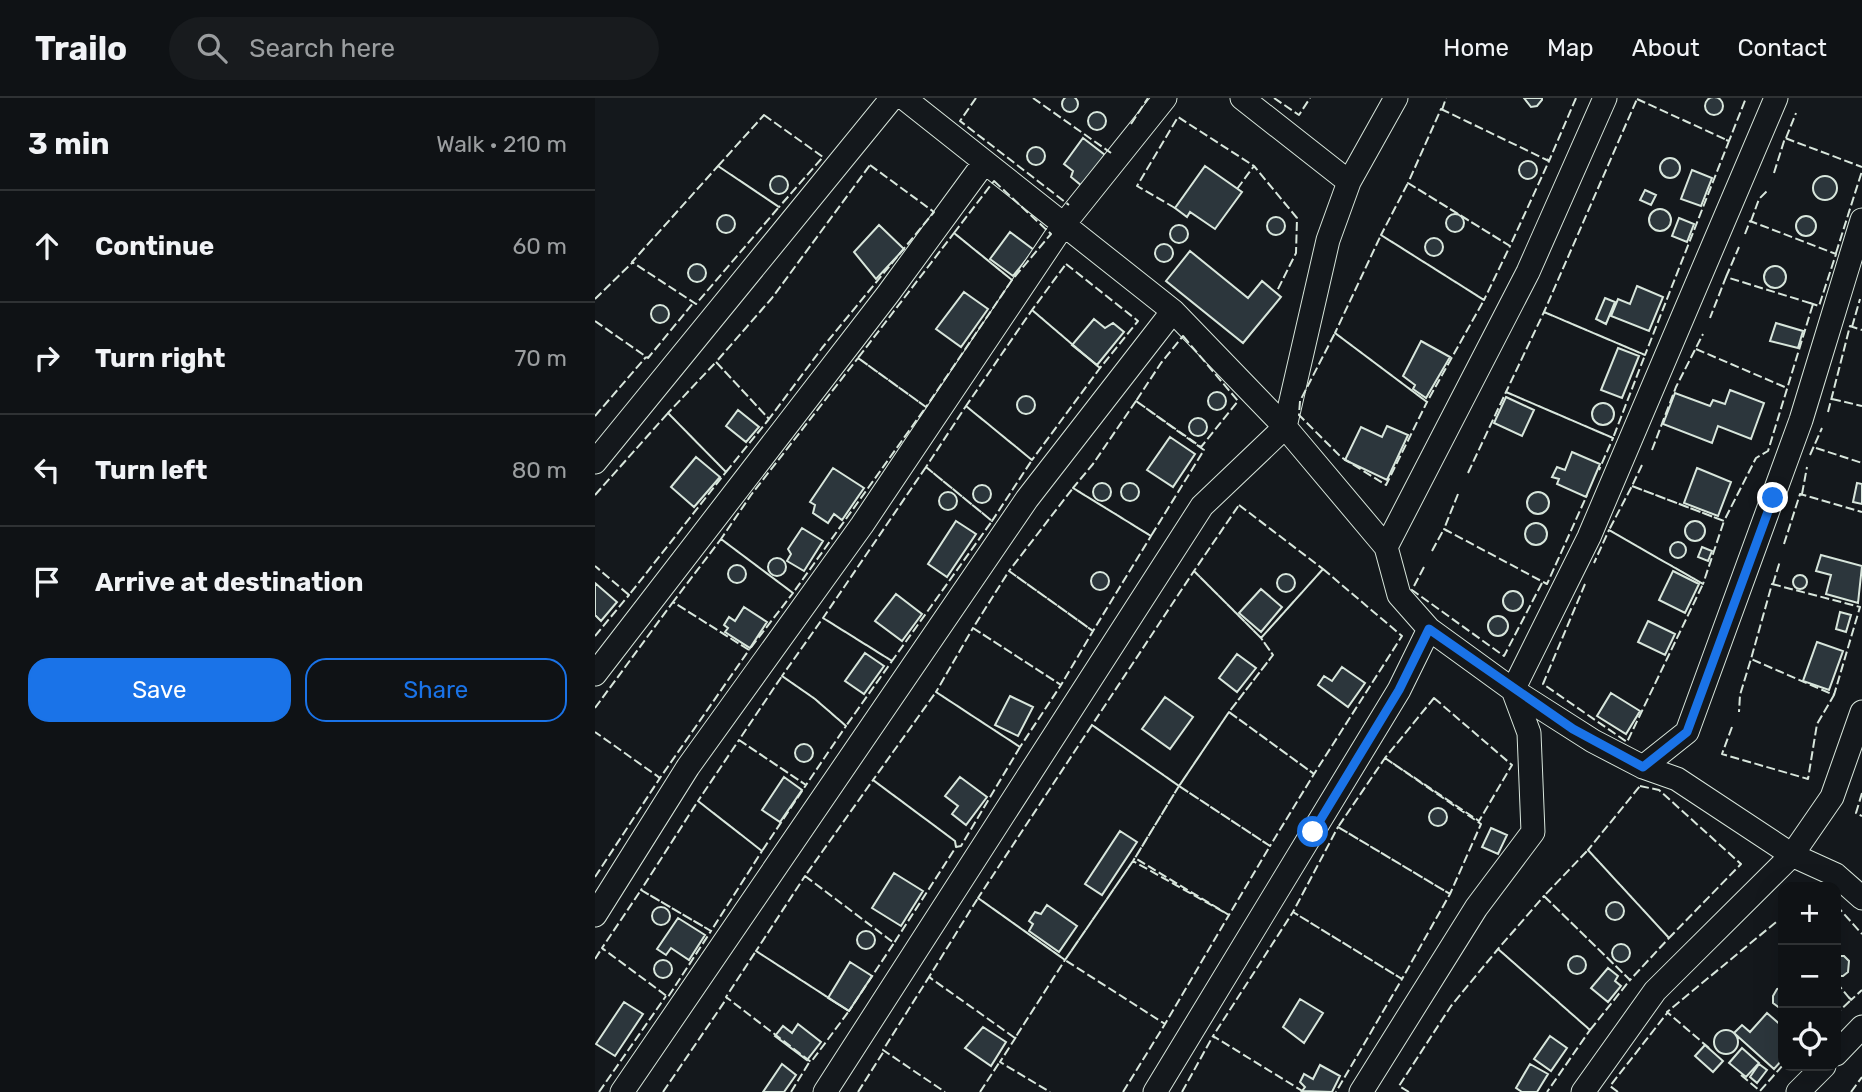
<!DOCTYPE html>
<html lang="en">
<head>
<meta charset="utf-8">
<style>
  body { margin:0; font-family:Rubik,sans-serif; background:#181b1e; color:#f1f3f6 }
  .controls { position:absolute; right:21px; bottom:21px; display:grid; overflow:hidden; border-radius:14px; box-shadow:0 7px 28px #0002 }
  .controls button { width:63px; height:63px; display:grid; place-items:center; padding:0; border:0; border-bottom:2px solid #2f3234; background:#0f1215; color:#f1f3f6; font:35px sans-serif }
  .stop { position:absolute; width:21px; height:21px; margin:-16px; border:5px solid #1a73e8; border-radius:50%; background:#fff }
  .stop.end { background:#1a73e8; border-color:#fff; box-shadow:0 2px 7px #0008 }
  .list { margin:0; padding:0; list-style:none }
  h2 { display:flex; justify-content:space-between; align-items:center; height:91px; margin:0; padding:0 28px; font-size:30px }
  h2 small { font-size:23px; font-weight:400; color:#9b9ea0 }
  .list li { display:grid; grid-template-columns:46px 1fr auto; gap:21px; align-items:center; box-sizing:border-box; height:112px; padding:0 28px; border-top:2px solid #2f3234 }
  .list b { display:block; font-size:26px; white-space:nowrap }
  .list em { font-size:23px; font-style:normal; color:#9b9ea0 }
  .actions { display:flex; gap:14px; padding:21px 28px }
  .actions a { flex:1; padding:16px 0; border:2px solid #1a73e8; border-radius:21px; text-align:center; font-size:24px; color:#1a73e8 }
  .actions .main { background:#1a73e8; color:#fff }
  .icon { flex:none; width:38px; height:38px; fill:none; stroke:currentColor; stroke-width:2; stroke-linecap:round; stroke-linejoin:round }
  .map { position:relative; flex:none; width:1267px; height:994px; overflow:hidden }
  header { display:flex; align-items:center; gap:42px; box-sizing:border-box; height:98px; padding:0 35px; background:#0f1215; border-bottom:2px solid #2f3234 }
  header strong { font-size:33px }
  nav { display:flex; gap:38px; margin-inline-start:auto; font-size:24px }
  .search { width:490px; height:63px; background:#181b1e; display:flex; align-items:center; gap:18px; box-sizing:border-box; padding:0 24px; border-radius:38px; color:#9b9ea0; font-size:26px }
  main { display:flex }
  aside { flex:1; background:#0f1215 }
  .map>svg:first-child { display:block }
  .building { fill:#2c363c; stroke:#d8e6dc; stroke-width:2 }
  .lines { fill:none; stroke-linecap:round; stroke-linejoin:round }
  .street-casing { stroke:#d8e6dc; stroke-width:25 }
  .street { stroke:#14181c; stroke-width:23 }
  .fence { stroke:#d8e6dc; stroke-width:2; stroke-dasharray:9 3.5; stroke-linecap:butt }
  .route { stroke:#1a73e8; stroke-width:9 }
</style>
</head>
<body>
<header>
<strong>Trailo</strong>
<div class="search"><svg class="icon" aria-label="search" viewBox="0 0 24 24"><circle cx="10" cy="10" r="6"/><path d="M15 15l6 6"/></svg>Search here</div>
<nav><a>Home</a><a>Map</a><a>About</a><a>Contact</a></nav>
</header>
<main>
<aside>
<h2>3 min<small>Walk · 210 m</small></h2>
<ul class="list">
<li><svg class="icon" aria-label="ahead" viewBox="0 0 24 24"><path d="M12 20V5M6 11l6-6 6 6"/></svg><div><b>Continue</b></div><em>60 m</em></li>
<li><svg class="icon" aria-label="right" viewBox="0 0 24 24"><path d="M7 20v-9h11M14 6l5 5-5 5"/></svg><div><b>Turn right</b></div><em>70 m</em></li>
<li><svg class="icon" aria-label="left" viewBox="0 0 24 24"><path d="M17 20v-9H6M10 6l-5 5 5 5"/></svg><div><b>Turn left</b></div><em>80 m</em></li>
<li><svg class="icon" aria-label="arrive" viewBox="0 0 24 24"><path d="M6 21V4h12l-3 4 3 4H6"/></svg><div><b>Arrive at destination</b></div></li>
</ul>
<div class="actions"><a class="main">Save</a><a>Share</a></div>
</aside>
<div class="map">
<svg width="1267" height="994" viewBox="0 0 1267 994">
  <rect width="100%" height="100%" fill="#14181c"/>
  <path class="building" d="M467 6a8 8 0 1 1 16 0a8 8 0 1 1-16 0Z
    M1110 8a9 9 0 1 1 18 0a9 9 0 1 1-18 0Z
    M929,0h18v2l-5,6 -6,1z
    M493 23a9 9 0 1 1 18 0a9 9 0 1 1-18 0Z
    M488,40l22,17 -23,31 -11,-9 2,-6 -9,-7z
    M432 58a9 9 0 1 1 18 0a9 9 0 1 1-18 0Z
    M1065 70a10 10 0 1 1 20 0a10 10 0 1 1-20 0Z
    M924 72a9 9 0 1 1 18 0a9 9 0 1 1-18 0Z
    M610,68l37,26 -27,37 -25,-17 -3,5 -12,-9z
    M1097,72l20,8 -11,28 -20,-7z
    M175 87a9 9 0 1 1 18 0a9 9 0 1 1-18 0Z
    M1218 90a12 12 0 1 1 24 0a12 12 0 1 1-24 0Z
    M1050,92l11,5 -5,10 -11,-5z
    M1054 122a11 11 0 1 1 22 0a11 11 0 1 1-22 0Z
    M851 125a9 9 0 1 1 18 0a9 9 0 1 1-18 0Z
    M122 126a9 9 0 1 1 18 0a9 9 0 1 1-18 0Z
    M1201 128a10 10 0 1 1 20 0a10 10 0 1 1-20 0Z
    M672 128a9 9 0 1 1 18 0a9 9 0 1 1-18 0Z
    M1084,120l15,6 -7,18 -15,-6z
    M575 136a9 9 0 1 1 18 0a9 9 0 1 1-18 0Z
    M284,127l25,24 -28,30 -22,-27z
    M415,134l24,18 -21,26 -23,-17z
    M830 149a9 9 0 1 1 18 0a9 9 0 1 1-18 0Z
    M560 155a9 9 0 1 1 18 0a9 9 0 1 1-18 0Z
    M595,153l58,47 14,-17 19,16 -38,46 -77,-62z
    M93 175a9 9 0 1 1 18 0a9 9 0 1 1-18 0Z
    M1169 179a11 11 0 1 1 22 0a11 11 0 1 1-22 0Z
    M1042,188l26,11 -14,34 -38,-15 7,-17 12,5z
    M369,194l24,17 -27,38 -25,-18z
    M1010,200l10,4 -9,22 -10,-5z
    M56 216a9 9 0 1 1 18 0a9 9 0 1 1-18 0Z
    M499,221l11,9 8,-5 11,9 -27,33 -25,-20z
    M1181,225l27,8 -5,17 -28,-7z
    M826,243l29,16 -24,41 -13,-9 2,-4 -12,-9z
    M1023,250l21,8 -17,42 -21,-8z
    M1135,292l34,13 -13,36 -33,-13 -6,17 -49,-19 12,-31 35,13 3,-6 12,4z
    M613 303a9 9 0 1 1 18 0a9 9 0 1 1-18 0Z
    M422 307a9 9 0 1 1 18 0a9 9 0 1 1-18 0Z
    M911,299l28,13 -12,26 -28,-13z
    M997 316a11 11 0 1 1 22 0a11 11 0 1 1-22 0Z
    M143,312l21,17 -13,15 -20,-16z
    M594 329a9 9 0 1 1 18 0a9 9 0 1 1-18 0Z
    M792,328l21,9 -21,45 -42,-20 16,-33 21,10z
    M575,339l25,17 -22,33 -26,-17z
    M977,354l28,12 -14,33 -29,-13 2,-5 -7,-2 5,-10 8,3z
    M101,359l24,20 -26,30 -23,-20z
    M238,370l31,20 -22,32 -8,-6 -6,9 -15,-10 2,-8 -5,-3z
    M1102,370l34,14 -13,34 -34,-13z
    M526 394a9 9 0 1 1 18 0a9 9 0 1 1-18 0Z
    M498 394a9 9 0 1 1 18 0a9 9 0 1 1-18 0Z
    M1262,385l5,1v20l-9,-2z
    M378 396a9 9 0 1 1 18 0a9 9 0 1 1-18 0Z
    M344 403a9 9 0 1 1 18 0a9 9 0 1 1-18 0Z
    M932 405a11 11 0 1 1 22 0a11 11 0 1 1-22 0Z
    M1090 433a10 10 0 1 1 20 0a10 10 0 1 1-20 0Z
    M361,423l20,13 -29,43 -19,-13z
    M930 436a11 11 0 1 1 22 0a11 11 0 1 1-22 0Z
    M207,430l21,13 -19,30 -17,-10 4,-7 -3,-5z
    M1075 452a8 8 0 1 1 16 0a8 8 0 1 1-16 0Z
    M1107,449l10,4 -4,10 -10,-4z
    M1226,457l41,11 -4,37 -32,-9 5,-19 -15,-4z
    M173 469a9 9 0 1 1 18 0a9 9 0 1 1-18 0Z
    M133 476a9 9 0 1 1 18 0a9 9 0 1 1-18 0Z
    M1078,473l26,13 -14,29 -26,-13z
    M496 483a9 9 0 1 1 18 0a9 9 0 1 1-18 0Z
    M682 485a9 9 0 1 1 18 0a9 9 0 1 1-18 0Z
    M1198 484a7 7 0 1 1 14 0a7 7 0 1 1-14 0Z
    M0,485l22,19 -16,19 -6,-6z
    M666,491l21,18 -21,25 -22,-19z
    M908 503a10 10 0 1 1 20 0a10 10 0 1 1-20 0Z
    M301,496l26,20 -20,27 -27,-20z
    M149,509l23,15 -17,26 -25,-16 3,-4 -4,-3 5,-8 6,4z
    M1245,514l11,3 -5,17 -10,-3z
    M893 528a10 10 0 1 1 20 0a10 10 0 1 1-20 0Z
    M1053,523l27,13 -10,21 -27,-13z
    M1222,544l26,9 -14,39 -26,-9z
    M270,555l19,13 -20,28 -19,-13z
    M642,556l19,14 -19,24 -18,-14z
    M747,569l23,16 -17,24 -30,-22 6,-9 8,5z
    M1016,595l29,18 -14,23 -29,-18z
    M415,598l23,11 -15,29 -23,-11z
    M570,599l28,20 -23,32 -28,-20z
    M200 655a9 9 0 1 1 18 0a9 9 0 1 1-18 0Z
    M189,679l18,13 -22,32 -18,-12z
    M365,679l27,20 -21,28 -14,-11 6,-8 -13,-10z
    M834 719a9 9 0 1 1 18 0a9 9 0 1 1-18 0Z
    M896,730l16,7 -9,19 -16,-7z
    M525,733l17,11 -35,53 -17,-11z
    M299,775l29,18 -22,35 -29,-18z
    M1011 813a9 9 0 1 1 18 0a9 9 0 1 1-18 0Z
    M452,807l30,21 -18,26 -30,-21 4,-7 -4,-3 6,-9 6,2z
    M57 818a9 9 0 1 1 18 0a9 9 0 1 1-18 0Z
    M83,820l27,17 -16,25 -18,-12 -5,7 -9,-6z
    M262 842a9 9 0 1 1 18 0a9 9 0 1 1-18 0Z
    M1017 855a9 9 0 1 1 18 0a9 9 0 1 1-18 0Z
    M973 867a9 9 0 1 1 18 0a9 9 0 1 1-18 0Z
    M1241,858h8l5,5 -1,11 -5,4h-7z
    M59 871a9 9 0 1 1 18 0a9 9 0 1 1-18 0Z
    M255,864l22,14 -23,35 -21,-13z
    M1013,870l10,8 -3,5 6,5 -13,16 -17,-14z
    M1188,889v22h-2l-8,-6v-7l4,-7z
    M705,901l23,14 -19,30 -21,-16z
    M29,904l19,12 -28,42 -19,-12z
    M1172,915l16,14v32l-9,10 -40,-36 8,-8 8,7z
    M203,926l23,18 -14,18 -32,-24 8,-10 9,7z
    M388,929l23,15 -15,24 -26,-18z
    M1119 944a12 12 0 1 1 24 0a12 12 0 1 1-24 0Z
    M955,938l17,12 -16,23 -17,-12z
    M1110,947l18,16 -10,11 -18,-16z
    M1147,950l17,15 -13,14 -17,-14z
    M187,966l14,11 -12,17h-21z
    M935,966l18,10 -11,18h-15l-6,-4z
    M1164,966l8,6 -10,13 -7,-6z
    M725,967l20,11 -8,16 -30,-1 3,-4 -5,-5 4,-8 9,5z"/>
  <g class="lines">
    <g class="street-casing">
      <path id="street" d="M309,0l269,213 112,116 101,120 13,48 30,34 84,61 80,51 50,26 34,12 115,76 44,20 26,23
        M647,0l107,84
        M0,364l297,-364
        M791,449l142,-275 77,-174
        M0,576l293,-380 96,-131
        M1048,669l44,-35 114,-312 61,-200
        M0,817l93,-148 174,-242 202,-301 101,-126
        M1241,956l26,-27
        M27,994l405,-593 146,-188
        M230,994l377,-586 83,-79 43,-187 21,-58 47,-84
        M560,994l244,-402 30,-61
        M766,994l115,-184 57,-76 -4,-99 -16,-43 76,-153 187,-439
        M988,994l72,-101 137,-136 40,-58 30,-85
        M1203,994l26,-26"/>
    </g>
    <use href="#street" class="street"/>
    <path class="fence" d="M381,0l-16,23 109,84
      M438,0l78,55
      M679,0l25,17 11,-17
      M1042,1l92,42 -84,214 -101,-43z
      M846,11l108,52 -39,85 -102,-63z
      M847,12l4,-12
      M169,17l59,42 -44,50 -61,-41z
      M536,26l17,-26
      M1191,40l10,-25
      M1131,42l3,1 17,-43
      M952,61l2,2 27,-63
      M275,67l64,47 -112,136 -53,71 -53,-57 56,-64z
      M123,68l61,41 -83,97 -64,-42z
      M1179,75l11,-35 77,29
      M399,83l57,53 -39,46 -58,-47z
      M813,85l102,63 -26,54 -103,-65z
      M642,91l17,-23 43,52 -1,35 -20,40
      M580,110l-38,-22 41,-69 76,49
      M1156,123l8,-22 9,-9
      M359,135l58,47 -86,127 -68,-49z
      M1150,136l5,-13 86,33 -17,52 -9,-3
      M786,137l103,65 -57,102 -92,-69z
      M1241,155l26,-82
      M471,166l72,57 -38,47 -68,-58z
      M1131,179l13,-30
      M0,201l38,-37
      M437,212l68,58 -68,92 -66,-54z
      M949,214l101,43 -32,83 -107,-46z
      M0,223l53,37 46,-56
      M1257,229l8,-28
      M740,235l92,69 -41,83 -45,-28 -42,-42 1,-14z
      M588,238l55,65 -37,46 -65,-46 25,-38z
      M1101,251l91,39
      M263,260l68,49 -133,186 -72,-54 30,-44z
      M121,264l53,57 -43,53 -58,-59z
      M1237,301l30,7
      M541,303l68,49 -53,86 -78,-48 20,-24z
      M371,308l66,54 -40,61 -66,-54z
      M1233,314l22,-86 12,4
      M0,318l51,-59
      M1221,350l46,15
      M1057,352l24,-63 27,-53
      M1215,357l12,-27
      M1047,367l-10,21 92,35 32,-63 12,-7 45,-147 -87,-27 -16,41
      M331,369l66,54 -100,140 -69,-43z
      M873,375l38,-81 107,46 -14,32
      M1037,388l92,35 -21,63 -94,-54z
      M478,390l78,48 -58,95 -84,-60z
      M863,396l-14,35 103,55 40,-89
      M1207,396l5,-27
      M0,397l73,-82 58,59 -97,123 -34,-29
      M644,407l84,64 -62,69 -67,-67z
      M126,441l72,54 -44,57 -76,-48z
      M1189,446l16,-50 62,18
      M837,453l12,-22 3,2
      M829,469l-12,23 92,66 39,-75
      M728,471l79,67 -88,138 -85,-62 44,-57 -12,-17z
      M414,473l84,60 -32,54 -88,-57z
      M599,473l67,67 12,17 -44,57 -50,74 -87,-61z
      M990,486l-42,100 84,58 76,-158 -94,-54 -15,33
      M1177,486l88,23 -26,88 -83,-36z
      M1178,486l7,-23
      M228,520l69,43 -46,65 -31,-27 -33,-23z
      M378,530l88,57 -41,62 -84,-55z
      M0,538l34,-41 -2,-2
      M187,578l33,23 31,27 -40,59 -67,-45z
      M341,594l84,55 -59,99 -5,1 -1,-6 -82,-61z
      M839,600l78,67 -33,56 -94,-63z
      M0,610l78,-106 76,48 -89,128 -65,-46
      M634,614l85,62 -44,72 -91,-60z
      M1137,629l-10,27 86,25 9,-55 17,-29 -83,-36 -11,36 -1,17
      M144,642l67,45 -44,66 -64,-50z
      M790,660l96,66 -31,70 -112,-67z
      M278,682l82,61 1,6 -62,96 -89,-67z
      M584,688l91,60 -41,69 -94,-57z
      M1045,688l19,4 82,74 -72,74 -81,-88z
      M1267,695l-6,20 6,3
      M103,703l64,50 -51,80 -70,-41z
      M743,729l112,67 -48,85 -109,-67z
      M993,752l81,88 -39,42 -86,-84z
      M538,763l-68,99 -87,-62 114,-173 87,61 -46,75 -68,99 100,64 64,-109 -96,-54
      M210,778l89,67 -45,68 -93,-60z
      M0,779l65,-99 -2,-1
      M46,792l70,41 -43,66 -66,-49z
      M949,798l86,84 -40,50 -92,-81z
      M383,800l87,62 -50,78 -86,-61z
      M1241,807l26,29
      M161,853l93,60 -38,51 -85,-65z
      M0,861l7,-11 2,2
      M336,880l-2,-1 -46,73 62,42
      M1241,884l15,18 -15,14
      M1254,899l2,3 11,-10
      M421,939l-16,25 50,30
      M1114,950l-42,-36 114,-94 2,3v-5
      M1146,977l19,16 23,-26
      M4,994l67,-96
      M68,994l64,-94
      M196,994l19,-31
      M263,994l26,-41
      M385,994l21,-32
      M528,994l42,-68 -3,-2
      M587,994l31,-56 2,2
      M709,994l-91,-56 80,-124 109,67 -66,113
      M814,994l-10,-6 52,-80 47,-57 92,81 -43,62
      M1023,994l-8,-6 58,-74
      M1256,994l11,-15"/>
  </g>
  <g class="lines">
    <path class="route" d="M718,734l86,-142 30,-61 144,100 70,38 44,-35 86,-234"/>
  </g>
</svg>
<div class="controls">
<button>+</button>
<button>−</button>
<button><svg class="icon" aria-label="locate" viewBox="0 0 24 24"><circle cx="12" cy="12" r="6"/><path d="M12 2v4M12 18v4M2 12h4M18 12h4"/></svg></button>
</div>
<div class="stop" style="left:718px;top:734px"></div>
<div class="stop end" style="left:1178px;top:400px"></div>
</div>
</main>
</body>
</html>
